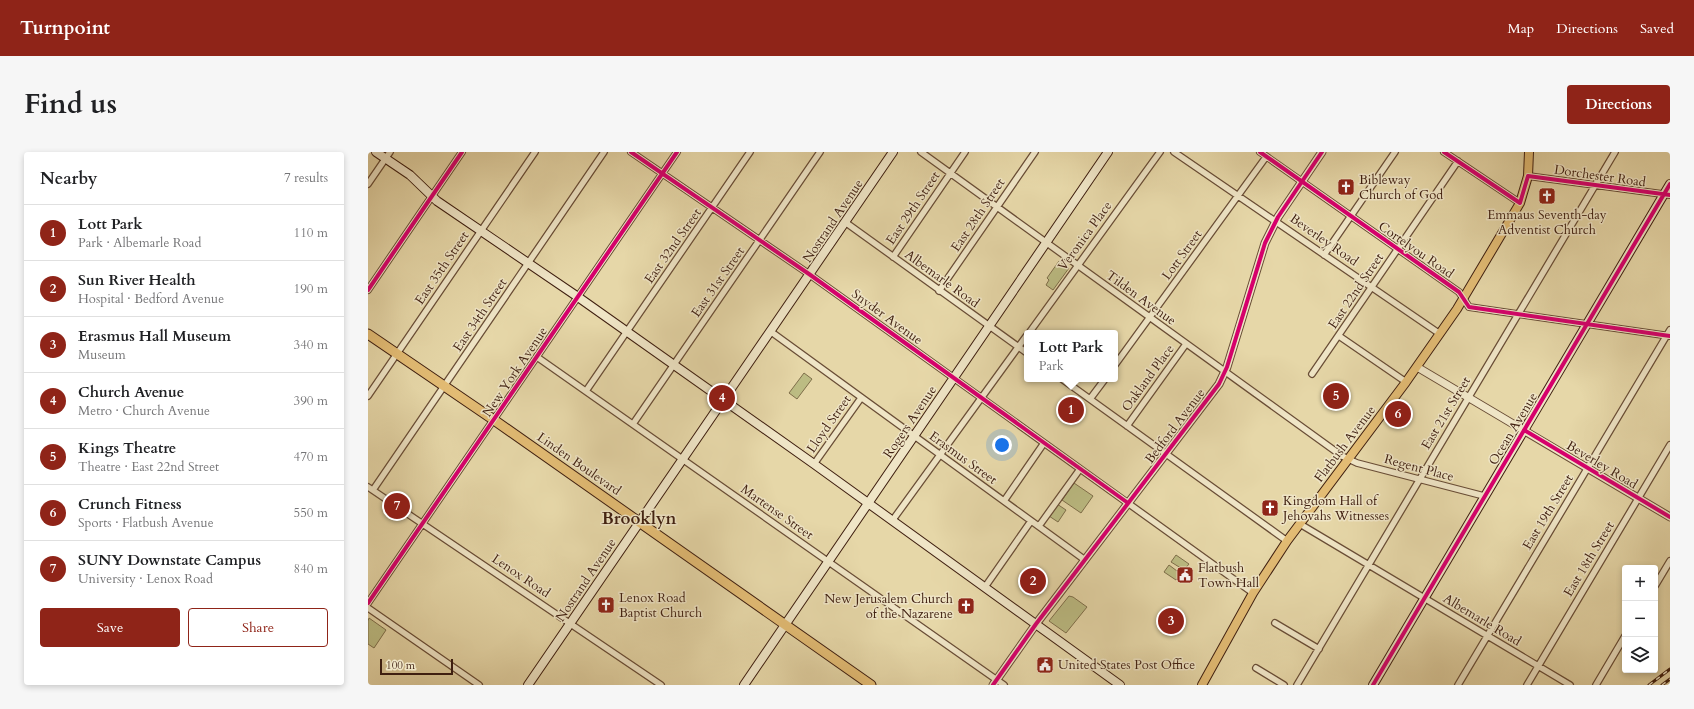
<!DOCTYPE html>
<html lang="en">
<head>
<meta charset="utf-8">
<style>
  body { margin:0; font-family:Cardo,serif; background:#f6f6f6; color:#202124 }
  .controls { position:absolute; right:12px; bottom:12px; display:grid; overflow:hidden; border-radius:4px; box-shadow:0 2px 6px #0003 }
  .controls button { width:36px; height:36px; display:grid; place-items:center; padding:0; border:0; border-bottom:1px solid #e0e0e0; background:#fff; color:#202124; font:20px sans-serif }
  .scale { position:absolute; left:12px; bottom:10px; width:73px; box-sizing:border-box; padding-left:4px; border:2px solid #3f1f10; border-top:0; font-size:11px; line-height:14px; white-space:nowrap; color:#3f1f10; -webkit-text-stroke:3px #efe5c6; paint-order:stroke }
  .you { position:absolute; left:634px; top:293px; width:14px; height:14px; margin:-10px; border:3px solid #fff; border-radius:50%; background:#1a73e8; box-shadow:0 0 0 6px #1a73e833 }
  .badge { display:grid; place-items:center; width:26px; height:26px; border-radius:50%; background:#8f2418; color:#fff; font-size:13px; font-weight:700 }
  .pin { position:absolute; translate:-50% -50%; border:2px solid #fff; box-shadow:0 1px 4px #0006 }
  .popup { position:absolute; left:656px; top:178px; width:94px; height:52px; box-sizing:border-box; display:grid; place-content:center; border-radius:4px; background:#fff; filter:drop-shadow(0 1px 3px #0005); font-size:13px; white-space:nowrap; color:#757577 }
  .popup b { font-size:15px; color:#202124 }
  .popup::after { content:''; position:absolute; left:50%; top:100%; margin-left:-8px; border:8px solid transparent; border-top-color:#fff }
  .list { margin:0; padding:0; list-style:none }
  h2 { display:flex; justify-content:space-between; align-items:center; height:52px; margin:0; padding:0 16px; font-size:17px }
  h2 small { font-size:13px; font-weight:400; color:#757577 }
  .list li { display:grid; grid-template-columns:26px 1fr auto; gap:12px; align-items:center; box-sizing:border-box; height:56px; padding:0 16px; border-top:1px solid #e0e0e0 }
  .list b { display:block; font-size:15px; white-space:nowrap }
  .list p { margin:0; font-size:13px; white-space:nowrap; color:#757577 }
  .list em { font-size:13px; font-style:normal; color:#757577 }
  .actions { display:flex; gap:8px; padding:12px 16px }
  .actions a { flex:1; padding:9px 0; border:1px solid #8f2418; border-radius:4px; text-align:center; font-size:14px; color:#8f2418 }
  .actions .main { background:#8f2418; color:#fff }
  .icon { flex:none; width:22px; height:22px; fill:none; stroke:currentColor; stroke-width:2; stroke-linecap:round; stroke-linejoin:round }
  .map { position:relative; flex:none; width:1302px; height:533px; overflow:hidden; border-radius:4px }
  header { display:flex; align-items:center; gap:24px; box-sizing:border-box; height:56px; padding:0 20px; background:#8f2418; color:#fff }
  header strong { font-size:19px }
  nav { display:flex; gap:22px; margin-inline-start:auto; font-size:14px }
  .intro { display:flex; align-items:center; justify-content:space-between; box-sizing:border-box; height:96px; padding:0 24px }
  h1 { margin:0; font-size:28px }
  .button { padding:10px 18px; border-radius:4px; background:#8f2418; color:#fff; font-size:14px; font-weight:700 }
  main { display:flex; gap:24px; padding:0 24px }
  aside { flex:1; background:#fff; border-radius:4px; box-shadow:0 2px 6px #0003 }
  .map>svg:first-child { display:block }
  .green { fill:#bcbc83; stroke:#7e6e4a }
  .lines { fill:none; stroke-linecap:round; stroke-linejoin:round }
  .minor-casing { stroke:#694d36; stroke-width:8 }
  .tertiary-casing { stroke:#694d36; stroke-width:9 }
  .secondary-casing { stroke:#3f1f10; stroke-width:10 }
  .primary-casing { stroke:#3f1f10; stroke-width:10 }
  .trunk-casing { stroke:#3f1f10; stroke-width:11 }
  .minor { stroke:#efe5c6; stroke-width:5.5 }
  .tertiary { stroke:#efe5c6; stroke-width:7 }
  .secondary { stroke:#efe5c6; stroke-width:8 }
  .primary { stroke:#e3bc74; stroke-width:8 }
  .trunk { stroke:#e3bc74; stroke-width:9 }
  .rail-casing { stroke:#3f1f10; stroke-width:3 }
  .rail { stroke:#efe5c6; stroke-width:1.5; stroke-dasharray:4.5; stroke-linecap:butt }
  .cycleway-casing { stroke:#efe5c6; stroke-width:6 }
  .cycleway { stroke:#d6006c; stroke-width:4 }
  .labels { text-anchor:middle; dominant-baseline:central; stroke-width:3; stroke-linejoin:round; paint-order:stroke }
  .street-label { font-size:13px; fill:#3f1f10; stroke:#efe5c6 }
  .poi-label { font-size:13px; fill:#3f1f10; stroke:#efe5c6; text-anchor:start }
  .district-label { font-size:17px; font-weight:bold; fill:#3f1f10; stroke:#efe5c6 }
</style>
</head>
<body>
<header>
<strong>Turnpoint</strong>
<nav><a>Map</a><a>Directions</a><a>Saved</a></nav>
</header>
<div class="intro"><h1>Find us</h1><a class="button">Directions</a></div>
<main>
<aside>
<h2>Nearby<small>7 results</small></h2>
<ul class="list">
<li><span class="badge">1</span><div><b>Lott Park</b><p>Park · Albemarle Road</p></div><em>110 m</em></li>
<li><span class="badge">2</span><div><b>Sun River Health</b><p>Hospital · Bedford Avenue</p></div><em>190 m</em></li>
<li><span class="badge">3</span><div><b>Erasmus Hall Museum</b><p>Museum</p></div><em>340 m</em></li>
<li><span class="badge">4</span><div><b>Church Avenue</b><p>Metro · Church Avenue</p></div><em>390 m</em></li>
<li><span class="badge">5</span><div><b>Kings Theatre</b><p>Theatre · East 22nd Street</p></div><em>470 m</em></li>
<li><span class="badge">6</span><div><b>Crunch Fitness</b><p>Sports · Flatbush Avenue</p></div><em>550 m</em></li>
<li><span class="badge">7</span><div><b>SUNY Downstate Campus</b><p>University · Lenox Road</p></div><em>840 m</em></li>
</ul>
<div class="actions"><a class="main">Save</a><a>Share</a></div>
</aside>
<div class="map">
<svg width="1302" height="533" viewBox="0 0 1302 533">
  <rect width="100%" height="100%" fill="#e6d7a8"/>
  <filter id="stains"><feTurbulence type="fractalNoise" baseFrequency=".005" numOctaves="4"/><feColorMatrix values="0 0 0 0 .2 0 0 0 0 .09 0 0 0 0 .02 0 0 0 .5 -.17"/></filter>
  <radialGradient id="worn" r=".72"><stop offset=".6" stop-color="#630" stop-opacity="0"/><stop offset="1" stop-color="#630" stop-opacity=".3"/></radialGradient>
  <path class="green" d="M691,109l10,7 -16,22 -7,-5 3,-5 -2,-2z
    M436,221l8,6 -15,20 -8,-6z
    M709,245l5,4 -15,21 -5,-4z
    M706,331l19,13 -12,17 -19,-13z
    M689,352l9,6 -8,12 -9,-6z
    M808,403l13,9 -5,6 -13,-8z
    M801,413l12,9 -5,6 -12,-8z
    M701,444l4,1 14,10 -21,26 -17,-12z
    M1,466l17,12 -12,18 -6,-4v-23z"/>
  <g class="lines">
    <g class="minor-casing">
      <path id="minor" d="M263,0l178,122 444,319
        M553,0l421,304 15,7 127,33
        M806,0l266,182
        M892,0l199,140 10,15 201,29
        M1076,0l76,51
        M1160,24l142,19
        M0,32l22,-32
        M477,70l182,131
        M956,103l71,-103
        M525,105l72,-105
        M0,138l94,-138
        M571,139l96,-139
        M402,179l315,229
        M661,181l131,-181
        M971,184l67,46
        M169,205l467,328
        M747,213l151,-208
        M944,222l146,-213
        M694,227l225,162
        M218,239l164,-239
        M0,244l167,-244
        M722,247l15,-20
        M265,272l187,-272
        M759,274l59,-82
        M446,312l47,-66
        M0,335l293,198
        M5,338l231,-338
        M636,349l40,-58
        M524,369l135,-186
        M932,372l270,161
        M671,374l41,-57
        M1287,434l15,-25
        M617,435l46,-66
        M0,451l309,-451
        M0,456l111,77
        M907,471l44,26
        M888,516l28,17
        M929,533l318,-533
        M1090,533l212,-355
        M1159,533l143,-240
        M1228,533l29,-49"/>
    </g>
    <g class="tertiary-casing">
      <path id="tertiary" d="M1049,215l253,150
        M625,533l43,-61 183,-240 8,-17 38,-124 13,-26 44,-65"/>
    </g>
    <g class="secondary-casing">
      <path id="secondary" d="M8,0l34,23 27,26 141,96 236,167 306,221
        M160,533l365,-533
        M376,533l364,-533
        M1005,533l297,-501"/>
    </g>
    <g class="primary-casing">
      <path id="primary" d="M834,533l51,-92 34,-52 119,-159 51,-73 63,-106 8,-27 1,-24"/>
    </g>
    <g class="trunk-casing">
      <path id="trunk" d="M0,182l126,86 377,265"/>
    </g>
    <use href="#minor" class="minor"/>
    <use href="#tertiary" class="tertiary"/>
    <use href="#secondary" class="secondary"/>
    <use href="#primary" class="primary"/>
    <use href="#trunk" class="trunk"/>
    <g class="rail-casing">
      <path id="rail" d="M1281,533l21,-16
        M1294,533l8,-6"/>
    </g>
    <use href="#rail" class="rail"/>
    <g class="cycleway-casing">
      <path id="cycleway" d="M263,0l178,122 319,229
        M892,0l199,140 10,15 201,29
        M1076,0l76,51 8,-27 142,19
        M0,138l94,-138
        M1156,278l146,87
        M0,451l309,-451
        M625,533l43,-61 183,-240 8,-17 38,-124 13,-26 44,-65
        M1005,533l297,-501"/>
    </g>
    <use href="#cycleway" class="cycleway"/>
  </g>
  <defs>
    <g id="church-square" transform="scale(0.9)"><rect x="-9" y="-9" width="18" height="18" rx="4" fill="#8f2418" stroke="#efe5c6"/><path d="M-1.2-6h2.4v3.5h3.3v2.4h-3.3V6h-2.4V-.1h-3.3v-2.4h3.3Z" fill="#fff"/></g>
    <g id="civic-square" transform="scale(0.9)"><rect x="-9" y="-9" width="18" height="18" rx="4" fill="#8f2418" stroke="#efe5c6"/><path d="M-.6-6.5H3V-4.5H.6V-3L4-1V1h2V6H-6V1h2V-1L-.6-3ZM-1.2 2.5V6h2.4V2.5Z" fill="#fff"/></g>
  </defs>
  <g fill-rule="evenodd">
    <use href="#church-square" x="978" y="35"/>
    <use href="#church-square" x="1179" y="44"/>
    <use href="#church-square" x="902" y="356"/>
    <use href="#civic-square" x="817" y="423"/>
    <use href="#church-square" x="238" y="453"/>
    <use href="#church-square" x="598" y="454"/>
    <use href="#civic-square" x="677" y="513"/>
  </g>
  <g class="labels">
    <g class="street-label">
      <text transform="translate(1232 24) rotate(8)">Dorchester Road</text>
      <text transform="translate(545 56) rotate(-56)">East 29th Street</text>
      <text transform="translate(610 63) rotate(-56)">East 28th Street</text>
      <text transform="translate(465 69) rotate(-56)">Nostrand Avenue</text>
      <text transform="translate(717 84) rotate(-54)">Veronica Place</text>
      <text transform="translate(956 88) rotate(35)">Beverley Road</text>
      <text transform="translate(305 94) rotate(-55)">East 32nd Street</text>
      <text transform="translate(1048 98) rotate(35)">Cortelyou Road</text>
      <text transform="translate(814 103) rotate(-54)">Lott Street</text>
      <text transform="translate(74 116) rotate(-56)">East 35th Street</text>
      <text transform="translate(574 127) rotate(36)">Albemarle Road</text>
      <text transform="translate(350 130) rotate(-55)">East 31st Street</text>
      <text transform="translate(988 139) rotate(-56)">East 22nd Street</text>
      <text transform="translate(773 146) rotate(36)">Tilden Avenue</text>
      <text transform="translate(112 163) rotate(-56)">East 34th Street</text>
      <text transform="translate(519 165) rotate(36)">Snyder Avenue</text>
      <text transform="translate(147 220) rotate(-56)">New York Avenue</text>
      <text transform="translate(780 226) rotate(-54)">Oakland Place</text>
      <text transform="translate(1078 261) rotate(-59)">East 21st Street</text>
      <text transform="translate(542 270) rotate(-56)">Rogers Avenue</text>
      <text transform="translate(461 272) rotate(-55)">Lloyd Street</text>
      <text transform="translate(807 274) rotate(-53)">Bedford Avenue</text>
      <text transform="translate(1145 277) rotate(-59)">Ocean Avenue</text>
      <text transform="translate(977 292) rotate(-53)">Flatbush Avenue</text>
      <text transform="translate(595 306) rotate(36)">Erasmus Street</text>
      <text transform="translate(211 312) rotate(35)">Linden Boulevard</text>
      <text transform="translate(1234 313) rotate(31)">Beverley Road</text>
      <text transform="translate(1051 316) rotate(15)">Regent Place</text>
      <text transform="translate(409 360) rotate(35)">Martense Street</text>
      <text transform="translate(1180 360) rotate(-59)">East 19th Street</text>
      <text transform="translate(1221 407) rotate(-59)">East 18th Street</text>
      <text transform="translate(153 424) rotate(34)">Lenox Road</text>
      <text transform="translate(218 428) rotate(-56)">Nostrand Avenue</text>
      <text transform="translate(1114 468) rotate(31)">Albemarle Road</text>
    </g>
    <g class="poi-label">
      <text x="991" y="28">Bibleway<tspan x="991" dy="15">Church of God</tspan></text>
      <text x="1179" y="63" text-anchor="middle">Emmaus Seventh-day<tspan x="1179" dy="15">Adventist Church</tspan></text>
      <text x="915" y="349">Kingdom Hall of<tspan x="915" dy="15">Jehovahs Witnesses</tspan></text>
      <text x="830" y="416">Flatbush<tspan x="830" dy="15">Town Hall</tspan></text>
      <text x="251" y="446">Lenox Road<tspan x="251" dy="15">Baptist Church</tspan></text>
      <text x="585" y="447" text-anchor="end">New Jerusalem Church<tspan x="585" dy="15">of the Nazarene</tspan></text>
      <text x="690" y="513">United States Post Office</text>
    </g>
    <g class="district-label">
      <text x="271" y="366">Brooklyn</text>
    </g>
  </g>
  <rect width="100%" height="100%" filter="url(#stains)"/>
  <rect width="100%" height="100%" fill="url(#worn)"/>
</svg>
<div class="controls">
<button>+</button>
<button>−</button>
<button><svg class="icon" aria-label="layers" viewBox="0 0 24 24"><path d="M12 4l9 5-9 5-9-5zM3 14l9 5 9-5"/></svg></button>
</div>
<div class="scale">100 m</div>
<div class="you"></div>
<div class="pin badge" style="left:703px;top:258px">1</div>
<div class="popup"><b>Lott Park</b>Park</div>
<div class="pin badge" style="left:665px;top:429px">2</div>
<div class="pin badge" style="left:803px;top:469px">3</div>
<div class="pin badge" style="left:354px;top:246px">4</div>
<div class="pin badge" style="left:968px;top:244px">5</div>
<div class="pin badge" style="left:1030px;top:262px">6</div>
<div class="pin badge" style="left:29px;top:354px">7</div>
</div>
</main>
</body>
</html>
